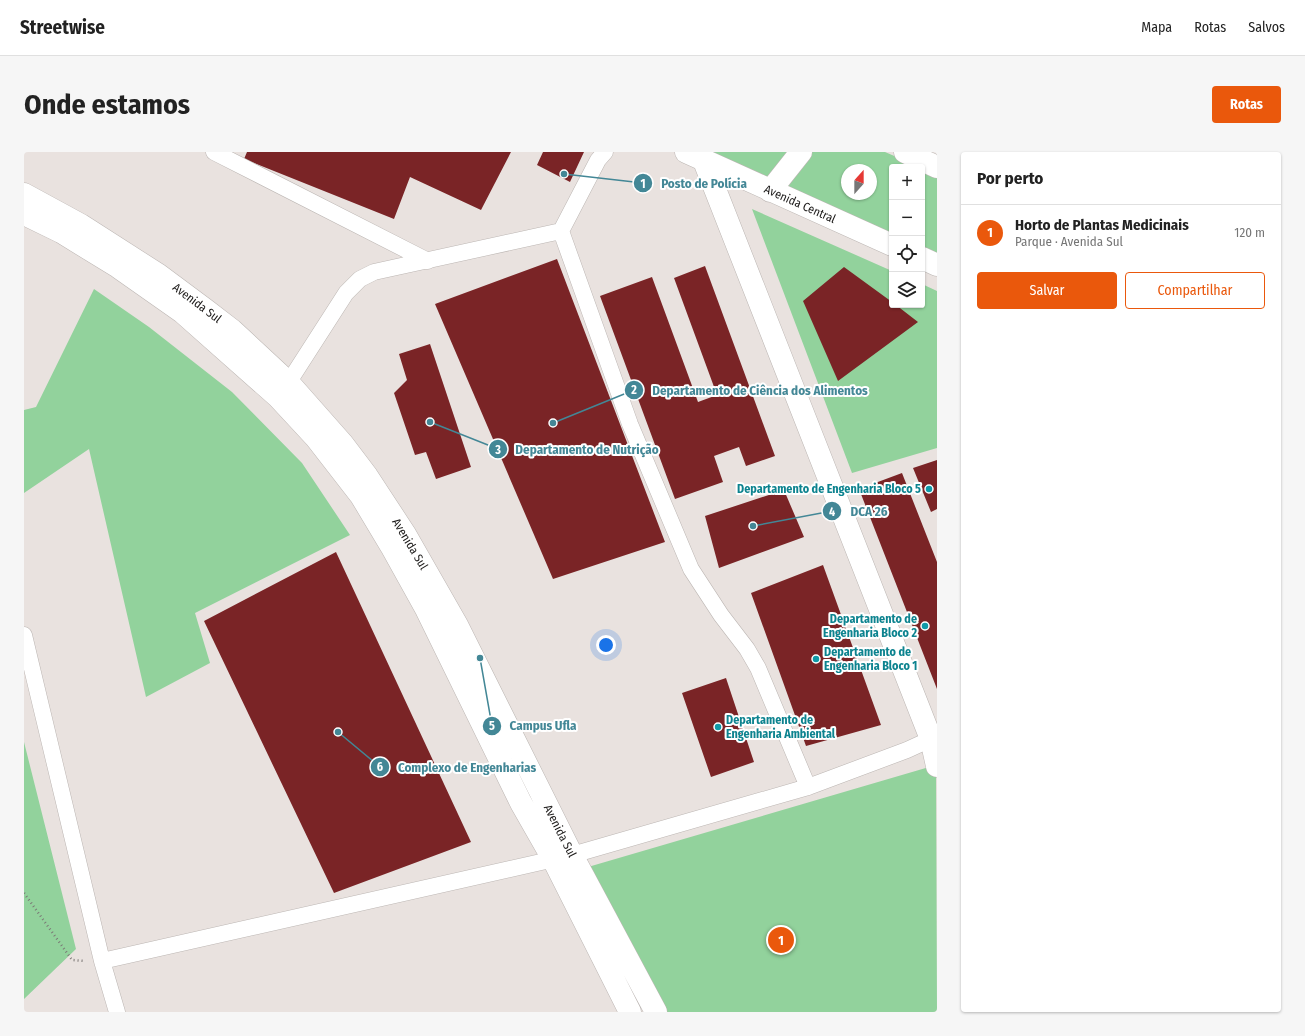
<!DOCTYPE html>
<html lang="pt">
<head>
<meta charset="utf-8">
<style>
  body { margin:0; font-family:"Fira Sans Condensed",sans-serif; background:#f6f6f6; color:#222 }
  .controls { position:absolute; right:12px; top:12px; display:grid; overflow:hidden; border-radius:4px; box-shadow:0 1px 3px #0004 }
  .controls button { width:36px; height:36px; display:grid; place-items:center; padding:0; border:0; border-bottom:1px solid #e0e0e0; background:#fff; color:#222; font:20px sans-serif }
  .compass { position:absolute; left:817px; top:12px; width:36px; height:36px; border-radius:50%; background:#fff; box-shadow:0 1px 3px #0004; rotate:21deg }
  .you { position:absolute; left:582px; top:493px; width:14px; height:14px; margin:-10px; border:3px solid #fff; border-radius:50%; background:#1a73e8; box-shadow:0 0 0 6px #1a73e833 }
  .badge { display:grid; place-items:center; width:26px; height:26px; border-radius:50%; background:#ea580c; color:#fff; font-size:13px; font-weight:700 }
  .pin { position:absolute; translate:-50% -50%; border:2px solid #fff; box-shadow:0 1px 4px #0006 }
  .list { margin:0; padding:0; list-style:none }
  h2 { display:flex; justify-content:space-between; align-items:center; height:52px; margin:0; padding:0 16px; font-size:17px }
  h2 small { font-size:13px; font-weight:400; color:#767676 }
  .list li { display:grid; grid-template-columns:26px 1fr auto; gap:12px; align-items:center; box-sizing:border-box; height:56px; padding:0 16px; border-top:1px solid #e0e0e0 }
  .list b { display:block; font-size:15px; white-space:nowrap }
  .list p { margin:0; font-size:13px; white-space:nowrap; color:#767676 }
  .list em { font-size:13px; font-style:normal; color:#767676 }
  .actions { display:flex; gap:8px; padding:12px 16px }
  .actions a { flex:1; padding:9px 0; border:1px solid #ea580c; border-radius:4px; text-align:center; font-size:14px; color:#ea580c }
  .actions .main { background:#ea580c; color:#fff }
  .icon { flex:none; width:22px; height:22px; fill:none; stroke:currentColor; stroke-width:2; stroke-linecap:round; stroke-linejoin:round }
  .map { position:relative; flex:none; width:913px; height:860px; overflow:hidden; border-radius:4px }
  header { display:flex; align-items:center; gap:24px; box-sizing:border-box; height:56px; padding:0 20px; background:#fff; border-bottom:1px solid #e0e0e0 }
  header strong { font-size:19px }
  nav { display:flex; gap:22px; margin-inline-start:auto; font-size:14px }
  .intro { display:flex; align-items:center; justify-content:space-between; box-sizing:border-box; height:96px; padding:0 24px }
  h1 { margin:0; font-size:28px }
  .button { padding:10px 18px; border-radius:4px; background:#ea580c; color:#fff; font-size:14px; font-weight:700 }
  main { display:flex; gap:24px; padding:0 24px }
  aside { flex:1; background:#fff; border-radius:4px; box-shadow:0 1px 3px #0004 }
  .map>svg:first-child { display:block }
  .green { fill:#92d29c; fill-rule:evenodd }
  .building { fill:#7a2426 }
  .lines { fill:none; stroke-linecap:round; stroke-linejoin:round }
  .street-casing { stroke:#bcb6b3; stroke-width:17 }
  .secondary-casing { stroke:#bcb6b3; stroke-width:23 }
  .path { stroke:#7a7674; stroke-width:2.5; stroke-dasharray:1 3; stroke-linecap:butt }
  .street { stroke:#fff; stroke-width:16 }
  .secondary { stroke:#fff; stroke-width:22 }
  .culture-dot { fill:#0f9aa8; stroke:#fff; stroke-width:1.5 }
  .labels { text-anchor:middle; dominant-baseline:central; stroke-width:4; stroke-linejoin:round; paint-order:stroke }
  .street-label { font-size:12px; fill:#1b1918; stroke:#fff }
  .culture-label { font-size:12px; font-weight:bold; fill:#0d838f; stroke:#fff; text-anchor:end }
  .leader { fill:none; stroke:#438796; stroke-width:1.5 }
  .callout-dot { fill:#438796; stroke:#fff; stroke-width:1.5 }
  .mark-label { font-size:12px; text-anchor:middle; font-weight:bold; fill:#fff }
  .callout-label { font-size:13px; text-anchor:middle; font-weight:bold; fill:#438796; stroke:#fff; stroke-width:4; stroke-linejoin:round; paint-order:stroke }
</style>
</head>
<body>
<header>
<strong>Streetwise</strong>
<nav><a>Mapa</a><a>Rotas</a><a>Salvos</a></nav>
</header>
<div class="intro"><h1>Onde estamos</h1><a class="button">Rotas</a></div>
<main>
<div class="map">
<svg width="913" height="860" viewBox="0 0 913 860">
  <rect width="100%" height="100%" fill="#e9e2df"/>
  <path class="green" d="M679,0h88l-23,30z
    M782,0h79l35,15h-28v71l-112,-49zM823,18h24v24h-24z
    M898,16l15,7v82l-15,-6z
    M728,57l140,62v34h30v-21l15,7v157l-85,25z
    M70,137l55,38 83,65 70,71 48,72 -155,78 15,50 -64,34 -57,-248 -65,44v-83l12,-3z
    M0,590l52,207 -52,50z
    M912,613l1,247h-275l-74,-145z"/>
  <path class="building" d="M223,0h264l-30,58 -71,-33 -16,42 -150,-60z
    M519,0h41l-14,30 -33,-17z
    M533,107l108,283 -112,37 -118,-275z
    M681,114l70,190 -29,10 -7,-19 -25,9 9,26 -48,17 -75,-203 52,-19 46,125 19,-7 -43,-117z
    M820,115l48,35v3h4l22,17 -80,59 -35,-80z
    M406,192l41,123 -35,12 -10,-27 -11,3 -21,-62 13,-13 -8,-26z
    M913,308v49l-6,3 -18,-44z
    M878,321l35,89v127l-78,-200z
    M760,338l20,47 -85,31 -14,-52z
    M312,400l135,290 -137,51 -130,-272z
    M799,413l58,160 -75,21 -55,-153z
    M702,526l28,84 -43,15 -29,-84z"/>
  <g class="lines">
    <g class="street-casing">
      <path id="street" d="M190,0l214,109
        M537,79l69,193 61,145 30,46 26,34 11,19 50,119
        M259,239l63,-98 14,-14 14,-7 187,-41 37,-71 7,-8
        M0,483l78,326 15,51
        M78,809l470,-106 236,-68 99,-37 24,-11"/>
    </g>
    <g class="secondary-casing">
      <path id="secondary" d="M662,0l206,93
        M881,0l32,15
        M680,9l227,578 6,27
        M746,39l31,-39
        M0,42l57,31 78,50 47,35 26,20 57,53 53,60 25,33 38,58 52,91 115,230 84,157
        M0,62l37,18 57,35 64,45 96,85 38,41 45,58 30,50 35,63 95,194 32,56 77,153
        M898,106l15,7"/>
    </g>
    <path class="path" d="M0,741l48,67 13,1"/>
    <use href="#street" class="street"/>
    <use href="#secondary" class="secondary"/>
  </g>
  <g class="culture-dot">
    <circle cx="905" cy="337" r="4"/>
    <circle cx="901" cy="474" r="4"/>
    <circle cx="792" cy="507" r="4"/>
    <circle cx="694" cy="575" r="4"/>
  </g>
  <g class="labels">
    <g class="street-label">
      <text transform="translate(776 52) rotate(24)">Avenida Central</text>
      <text transform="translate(173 151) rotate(37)">Avenida Sul</text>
      <text transform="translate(386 392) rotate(59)">Avenida Sul</text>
      <text transform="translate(536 679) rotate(63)">Avenida Sul</text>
    </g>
    <g class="culture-label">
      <text x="897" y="337">Departamento de Engenharia Bloco 5</text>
      <text x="893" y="467">Departamento de<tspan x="893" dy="14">Engenharia Bloco 2</tspan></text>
      <text x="800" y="500" text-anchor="start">Departamento de<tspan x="800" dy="14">Engenharia Bloco 1</tspan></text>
      <text x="702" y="568" text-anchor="start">Departamento de<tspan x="702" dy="14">Engenharia Ambiental</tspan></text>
    </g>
  </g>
  <path class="leader" d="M540 22L619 31M529 271L610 238M406 270L474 297M729 374L808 359M456 506L468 574M314 580L356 615"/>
  <g class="callout-dot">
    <circle cx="540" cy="22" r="4"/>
    <circle cx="529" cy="271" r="4"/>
    <circle cx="406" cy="270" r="4"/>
    <circle cx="729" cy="374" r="4"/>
    <circle cx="456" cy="506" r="4"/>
    <circle cx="314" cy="580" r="4"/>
    <circle cx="619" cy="31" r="10"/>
    <circle cx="610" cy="238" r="10"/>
    <circle cx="474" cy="297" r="10"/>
    <circle cx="808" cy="359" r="10"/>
    <circle cx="468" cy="574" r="10"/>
    <circle cx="356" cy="615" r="10"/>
  </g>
  <g class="mark-label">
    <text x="619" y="36">1</text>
    <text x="610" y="242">2</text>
    <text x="474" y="302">3</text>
    <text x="808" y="364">4</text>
    <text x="468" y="578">5</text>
    <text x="356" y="619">6</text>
  </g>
  <g class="callout-label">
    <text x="680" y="36">Posto de Polícia</text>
    <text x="736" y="243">Departamento de Ciência dos Alimentos</text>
    <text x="563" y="302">Departamento de Nutrição</text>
    <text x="845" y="364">DCA 26</text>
    <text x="519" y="578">Campus Ufla</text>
    <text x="443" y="620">Complexo de Engenharias</text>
  </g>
</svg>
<div class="controls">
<button>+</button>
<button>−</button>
<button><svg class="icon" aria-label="locate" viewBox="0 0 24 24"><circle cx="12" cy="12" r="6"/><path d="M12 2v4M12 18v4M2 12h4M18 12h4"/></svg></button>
<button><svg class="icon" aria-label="layers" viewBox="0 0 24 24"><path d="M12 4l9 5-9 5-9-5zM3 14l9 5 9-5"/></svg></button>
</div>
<svg class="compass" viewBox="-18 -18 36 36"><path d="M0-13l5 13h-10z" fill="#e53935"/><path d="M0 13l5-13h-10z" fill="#767676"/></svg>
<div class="you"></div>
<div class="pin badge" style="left:757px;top:788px">1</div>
</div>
<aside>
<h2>Por perto<small></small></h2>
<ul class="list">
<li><span class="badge">1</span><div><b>Horto de Plantas Medicinais</b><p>Parque · Avenida Sul</p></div><em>120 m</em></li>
</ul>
<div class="actions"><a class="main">Salvar</a><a>Compartilhar</a></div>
</aside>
</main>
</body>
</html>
